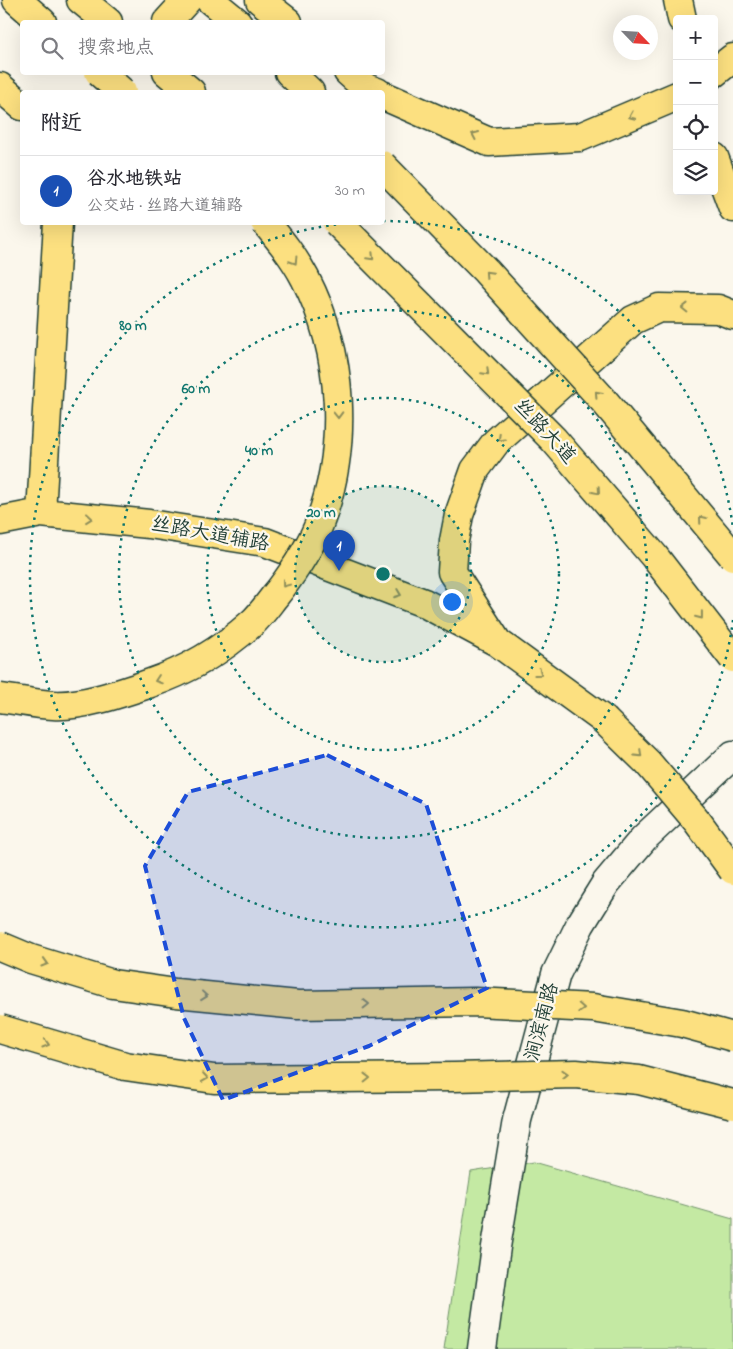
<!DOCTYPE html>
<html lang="zh">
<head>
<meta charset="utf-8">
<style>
  body { margin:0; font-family:"Indie Flower","LXGW WenKai TC",sans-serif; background:#f7f7f7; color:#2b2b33 }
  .controls { position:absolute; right:15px; top:15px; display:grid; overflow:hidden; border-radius:5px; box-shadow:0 5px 20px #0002 }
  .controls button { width:45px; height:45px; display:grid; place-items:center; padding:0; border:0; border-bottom:1px solid #e1e1e2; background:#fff; color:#2b2b33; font:25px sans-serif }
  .compass { position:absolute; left:613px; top:15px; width:45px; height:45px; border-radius:50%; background:#fff; box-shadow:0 5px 20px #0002; rotate:115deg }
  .you { position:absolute; left:451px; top:601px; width:18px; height:18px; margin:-12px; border:4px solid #fff; border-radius:50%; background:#1a73e8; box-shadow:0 0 0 8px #1a73e833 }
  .badge { display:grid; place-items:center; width:32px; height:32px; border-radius:50%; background:#0b8043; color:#fff; font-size:16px; font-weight:700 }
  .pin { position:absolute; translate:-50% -41px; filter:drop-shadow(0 1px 2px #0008) }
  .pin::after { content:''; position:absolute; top:26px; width:18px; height:15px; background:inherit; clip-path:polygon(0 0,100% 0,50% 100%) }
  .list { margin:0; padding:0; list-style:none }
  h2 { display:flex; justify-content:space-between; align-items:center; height:65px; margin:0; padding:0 20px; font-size:21px }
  h2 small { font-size:16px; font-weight:400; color:#7c7c81 }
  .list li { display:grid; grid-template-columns:32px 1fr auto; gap:15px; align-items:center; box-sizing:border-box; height:70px; padding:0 20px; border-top:1px solid #e1e1e2 }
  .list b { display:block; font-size:19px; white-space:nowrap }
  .list p { margin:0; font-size:16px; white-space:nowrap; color:#7c7c81 }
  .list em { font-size:16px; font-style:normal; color:#7c7c81 }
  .icon { flex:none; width:28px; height:28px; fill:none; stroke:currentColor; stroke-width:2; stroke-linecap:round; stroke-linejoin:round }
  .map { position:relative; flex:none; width:733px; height:1349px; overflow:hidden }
  .search { position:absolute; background:#fff; box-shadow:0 5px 20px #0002; left:20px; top:20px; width:365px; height:55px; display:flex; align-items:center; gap:12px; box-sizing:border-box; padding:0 18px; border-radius:5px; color:#7c7c81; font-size:19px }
  .panel { position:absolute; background:#fff; box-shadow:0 5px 20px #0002; left:20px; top:90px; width:365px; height:135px; border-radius:5px }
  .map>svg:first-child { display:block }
  .green { fill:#c4e9a3; stroke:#72936c }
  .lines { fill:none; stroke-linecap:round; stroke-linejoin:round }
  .minor-casing { stroke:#1f3d34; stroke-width:31 }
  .major-casing { stroke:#1f3d34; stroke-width:31 }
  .highway-casing { stroke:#1f3d34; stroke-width:31 }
  .minor { stroke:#fbf7ec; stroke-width:28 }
  .major { stroke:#fce080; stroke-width:28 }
  .highway { stroke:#fce080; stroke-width:28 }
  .major-bridge-casing { stroke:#1f3d34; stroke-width:31; stroke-linecap:butt }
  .highway-bridge-casing { stroke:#1f3d34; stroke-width:31; stroke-linecap:butt }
  .major-bridge { stroke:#fce080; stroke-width:28 }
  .highway-bridge { stroke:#fce080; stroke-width:28 }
  .oneway { stroke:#8e8e5a }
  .marked { fill:#1d4ed8; fill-opacity:0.2; stroke:#1d4ed8; stroke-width:4; stroke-dasharray:10 6; stroke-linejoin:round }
  .ring { fill:none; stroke:#0f766e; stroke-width:2.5; stroke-dasharray:2.5 5 }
  .labels { text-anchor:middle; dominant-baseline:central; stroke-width:4.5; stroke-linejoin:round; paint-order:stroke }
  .street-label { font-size:20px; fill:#1f3d34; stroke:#fbf7ec }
  .centre { fill:#0f766e; stroke:#fbf7ec; stroke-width:2.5 }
  .ring-label { font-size:15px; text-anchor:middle; font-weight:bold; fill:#0f766e; stroke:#fbf7ec; stroke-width:4.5; stroke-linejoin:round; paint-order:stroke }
</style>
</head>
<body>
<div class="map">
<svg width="733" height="1349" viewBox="0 0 733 1349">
  <rect width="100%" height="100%" fill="#fbf7ec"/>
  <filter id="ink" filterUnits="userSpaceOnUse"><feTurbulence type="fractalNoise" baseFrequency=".02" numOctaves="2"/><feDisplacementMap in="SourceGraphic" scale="10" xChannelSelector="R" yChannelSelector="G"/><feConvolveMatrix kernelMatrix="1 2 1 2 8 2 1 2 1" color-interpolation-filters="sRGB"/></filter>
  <g filter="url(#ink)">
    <path class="green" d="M534,1162l199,57v130h-289l27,-177z"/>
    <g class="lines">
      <g class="minor-casing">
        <path id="minor" d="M482,1349l14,-102 21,-127 39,-146 24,-49 26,-42 38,-45 89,-83"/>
      </g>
      <g class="major-casing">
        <path id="major" d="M678,0l4,19
          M167,22l20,-22
          M0,87l22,19
          M714,157l19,51
          M41,513l17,-291
          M0,521l41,-8 108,11 116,18 159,61 73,39 107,78
          M496,640l-44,-68 2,-31 5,-26 16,-45 21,-28 137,-122 26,-12 59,1 15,6"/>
      </g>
      <g class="highway-casing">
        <path id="highway" d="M17,0l25,22
          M81,0l27,22
          M210,0l27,22
          M260,0l28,22
          M167,72l24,20
          M289,72l21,20
          M348,72l18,16 11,4
          M714,73l19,-15
          M382,95l107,47 91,-5 97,-41"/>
      </g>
      <use href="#minor" class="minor"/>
      <use href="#major" class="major"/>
      <use href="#highway" class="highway"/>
      <g class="major-bridge-casing">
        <path id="major-bridge" d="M604,720l44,43 49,58 36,49"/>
      </g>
      <g class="highway-bridge-casing">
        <path id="highway-bridge" d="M99,72l23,20
          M382,165l104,106 119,131 128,154
          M337,222l217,218 100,116 79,102
          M0,698c17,2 35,6 53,7 28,2 68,-12 95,-21 39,-13 73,-33 104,-61 8,-7 15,-17 22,-26 15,-18 35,-48 44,-70 31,-79 26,-174 -13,-249 -11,-21 -25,-38 -40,-56
          M0,946l31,13 82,25 63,9 122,12 177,-3 118,6 89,15 51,14
          M0,1029l125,37 89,13 240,-2 122,-3 63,6 94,24"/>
      </g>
      <use href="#major-bridge" class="major-bridge"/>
      <use href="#highway-bridge" class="highway-bridge"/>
    </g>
    <defs><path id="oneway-chevron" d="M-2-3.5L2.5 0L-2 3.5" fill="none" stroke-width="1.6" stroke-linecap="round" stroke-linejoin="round" transform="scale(1.25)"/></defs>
    <g class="oneway">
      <use href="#oneway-chevron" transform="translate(632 116) rotate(157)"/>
      <use href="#oneway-chevron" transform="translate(475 135) rotate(-156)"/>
      <use href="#oneway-chevron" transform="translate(371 257) rotate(45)"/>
      <use href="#oneway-chevron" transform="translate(294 261) rotate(58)"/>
      <use href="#oneway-chevron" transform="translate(488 274) rotate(-133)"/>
      <use href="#oneway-chevron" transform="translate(685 308) rotate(-179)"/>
      <use href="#oneway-chevron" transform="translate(486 372) rotate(45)"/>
      <use href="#oneway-chevron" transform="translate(598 394) rotate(-132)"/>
      <use href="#oneway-chevron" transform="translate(338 415) rotate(89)"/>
      <use href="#oneway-chevron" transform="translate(501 438) rotate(137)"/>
      <use href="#oneway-chevron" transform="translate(597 491) rotate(49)"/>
      <use href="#oneway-chevron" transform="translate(89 518) rotate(6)"/>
      <use href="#oneway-chevron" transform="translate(702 519) rotate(-130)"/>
      <use href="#oneway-chevron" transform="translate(285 584) rotate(127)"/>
      <use href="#oneway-chevron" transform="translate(398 594) rotate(21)"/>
      <use href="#oneway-chevron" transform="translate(700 616) rotate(52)"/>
      <use href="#oneway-chevron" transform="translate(539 673) rotate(36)"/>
      <use href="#oneway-chevron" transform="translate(158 680) rotate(161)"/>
      <use href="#oneway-chevron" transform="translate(639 754) rotate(44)"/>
      <use href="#oneway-chevron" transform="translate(45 963) rotate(17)"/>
      <use href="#oneway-chevron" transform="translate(204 996) rotate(6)"/>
      <use href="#oneway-chevron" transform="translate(366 1004) rotate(-1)"/>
      <use href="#oneway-chevron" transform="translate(581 1008) rotate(3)"/>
      <use href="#oneway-chevron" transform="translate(46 1044) rotate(17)"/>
      <use href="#oneway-chevron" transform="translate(565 1074) rotate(-2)"/>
      <use href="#oneway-chevron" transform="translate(205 1078) rotate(8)"/>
      <use href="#oneway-chevron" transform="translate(367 1078) rotate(-1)"/>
    </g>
  </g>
  <path class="marked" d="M327,755l99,49 61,184 -118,58 -146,54 -39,-82 -39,-152 43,-74z"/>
  <circle cx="383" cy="574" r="88" fill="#0f766e" fill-opacity=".12"/>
  <g class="ring">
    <circle cx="383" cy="574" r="88"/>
    <circle cx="383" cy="574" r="176"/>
    <circle cx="383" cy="574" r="264"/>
    <path d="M733 620A353 353 0 1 1 349 223M383 221A353 353 0 0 1 733 528"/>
  </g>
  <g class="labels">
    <g class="street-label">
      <text transform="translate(544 432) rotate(47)">丝路大道</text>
      <text transform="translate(210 535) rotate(10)">丝路大道辅路</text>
      <text transform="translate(543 1022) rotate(-75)">涧滨南路</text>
    </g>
  </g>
  <circle cx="383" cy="574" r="8" class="centre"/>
  <g class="ring-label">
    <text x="133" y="330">80 m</text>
    <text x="196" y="393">60 m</text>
    <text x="259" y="455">40 m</text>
    <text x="321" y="517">20 m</text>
  </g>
</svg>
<div class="controls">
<button>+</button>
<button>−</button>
<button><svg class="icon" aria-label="locate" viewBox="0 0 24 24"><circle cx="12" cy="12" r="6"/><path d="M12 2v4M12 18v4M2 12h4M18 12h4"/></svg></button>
<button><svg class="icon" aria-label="layers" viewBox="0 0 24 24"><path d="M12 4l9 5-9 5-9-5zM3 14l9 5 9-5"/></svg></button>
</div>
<svg class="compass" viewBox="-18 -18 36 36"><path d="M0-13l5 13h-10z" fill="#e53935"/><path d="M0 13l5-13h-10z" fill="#7c7c81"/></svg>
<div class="you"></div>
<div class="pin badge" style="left:339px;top:571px;background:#1a4fb4">1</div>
<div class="search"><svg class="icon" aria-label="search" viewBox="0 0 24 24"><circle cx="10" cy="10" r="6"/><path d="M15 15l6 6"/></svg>搜索地点</div>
<section class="panel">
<h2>附近<small></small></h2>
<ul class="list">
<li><span class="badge" style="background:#1a4fb4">1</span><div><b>谷水地铁站</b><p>公交站 · 丝路大道辅路</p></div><em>30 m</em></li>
</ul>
</section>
</div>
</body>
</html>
